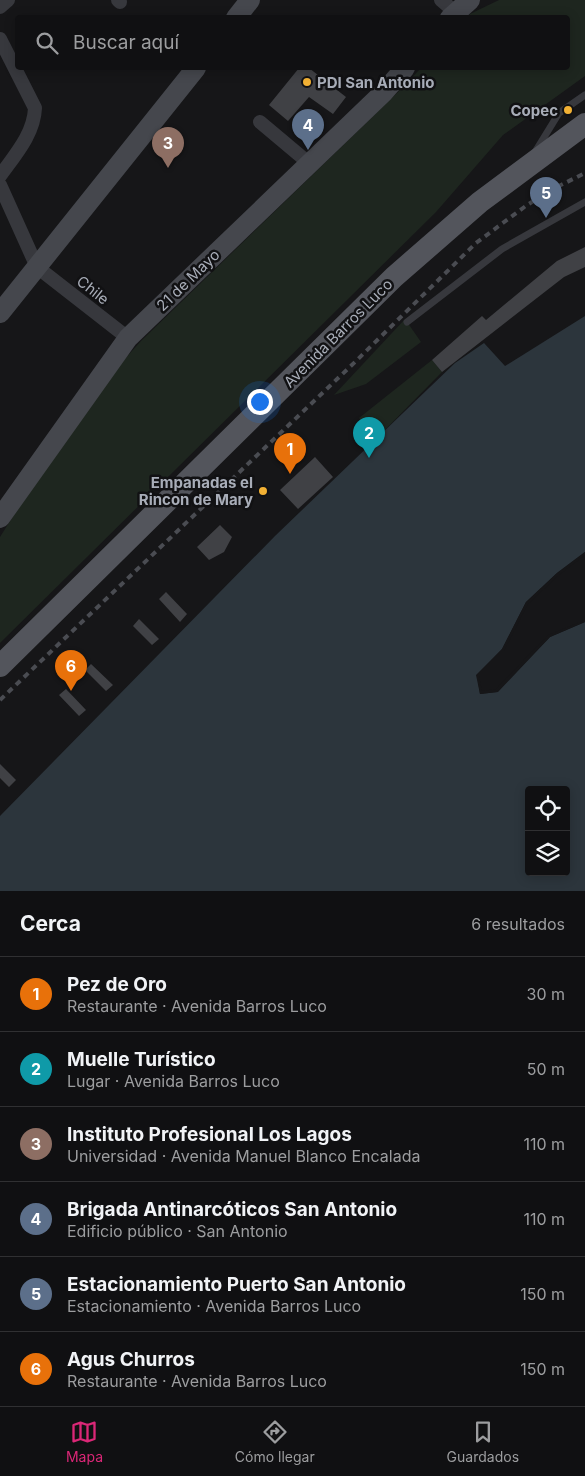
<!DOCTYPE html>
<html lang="es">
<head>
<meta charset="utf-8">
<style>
  body { margin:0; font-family:Inter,sans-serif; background:#19191b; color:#f1f3f6 }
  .controls { position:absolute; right:15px; bottom:15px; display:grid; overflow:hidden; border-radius:5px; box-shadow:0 2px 12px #0003 }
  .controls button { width:45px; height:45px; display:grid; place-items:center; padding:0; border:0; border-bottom:1px solid #303032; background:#101012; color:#f1f3f6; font:25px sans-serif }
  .you { position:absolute; left:259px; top:401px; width:18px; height:18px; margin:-12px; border:4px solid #fff; border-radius:50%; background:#1a73e8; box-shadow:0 0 0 8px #1a73e833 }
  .badge { display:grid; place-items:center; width:32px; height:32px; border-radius:50%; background:#db2777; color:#fff; font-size:16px; font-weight:700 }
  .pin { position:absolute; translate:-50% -41px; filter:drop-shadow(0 1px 2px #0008) }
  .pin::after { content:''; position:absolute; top:26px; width:18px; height:15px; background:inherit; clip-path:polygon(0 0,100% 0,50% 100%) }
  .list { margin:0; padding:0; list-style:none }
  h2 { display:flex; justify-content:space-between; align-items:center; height:65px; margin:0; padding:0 20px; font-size:21px }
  h2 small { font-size:16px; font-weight:400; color:#9c9d9f }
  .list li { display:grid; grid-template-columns:32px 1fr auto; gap:15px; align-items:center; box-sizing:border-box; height:75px; padding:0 20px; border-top:1px solid #303032 }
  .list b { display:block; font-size:19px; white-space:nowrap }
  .list p { margin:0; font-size:16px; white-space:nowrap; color:#9c9d9f }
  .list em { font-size:16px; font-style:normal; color:#9c9d9f }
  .icon { flex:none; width:28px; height:28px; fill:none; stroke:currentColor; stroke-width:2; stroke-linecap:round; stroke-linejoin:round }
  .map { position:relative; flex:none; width:585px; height:891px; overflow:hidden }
  .search { position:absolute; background:#101012; box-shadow:0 2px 12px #0003; left:15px; right:15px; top:15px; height:55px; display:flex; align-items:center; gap:12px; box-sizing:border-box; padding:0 18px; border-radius:5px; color:#9c9d9f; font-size:19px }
  .sheet { height:515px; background:#101012 }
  nav { display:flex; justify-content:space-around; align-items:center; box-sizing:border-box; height:70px; border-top:1px solid #303032; background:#101012; font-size:14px; color:#9c9d9f }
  nav a { display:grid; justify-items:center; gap:2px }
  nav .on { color:#db2777 }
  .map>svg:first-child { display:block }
  .green { fill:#1e261f }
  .water { fill:#2c353c; fill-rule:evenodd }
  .pier { fill:#161618 }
  .building { fill:#404145 }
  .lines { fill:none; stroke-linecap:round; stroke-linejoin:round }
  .lane { stroke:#37383d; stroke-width:7 }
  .street { stroke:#37383d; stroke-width:14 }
  .secondary { stroke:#45474d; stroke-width:20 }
  .primary { stroke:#53555c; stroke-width:22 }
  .rail { stroke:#4a4c52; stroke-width:4; stroke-dasharray:6 5; stroke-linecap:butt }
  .poi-dot { fill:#f2b134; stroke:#111113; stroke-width:2 }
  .labels { text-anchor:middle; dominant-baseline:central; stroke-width:5; stroke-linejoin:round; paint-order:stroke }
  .poi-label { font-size:15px; font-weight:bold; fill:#a8adb8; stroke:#111113; text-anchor:end }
  .street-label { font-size:15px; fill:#a8adb8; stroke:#111113 }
</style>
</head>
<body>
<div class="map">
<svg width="585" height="891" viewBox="0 0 585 891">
  <rect width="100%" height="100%" fill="#161618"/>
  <path class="green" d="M499,0h86v76l-82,59 -67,77 -436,431v-106l72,-115 40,-49 29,-32 257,-249 23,-24h147v-50l-101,-1 3,-3z
    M405,319l16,23 -55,42 -32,11z
    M432,360l10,12 -66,67 -17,-21z"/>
  <path class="water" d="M585,316v236l-28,21 -31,29 -24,47 -25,26 3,19 17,-2 53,-55 35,-15v269h-585v-75l275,-280 180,-173 29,-20 21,23zM529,790h37v82h-37z"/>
  <path class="pier" d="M585,552v3l-26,20 -31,29 -24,47 -25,25 3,15 14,-2 52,-54 37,-15v2l-35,15 -52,55 -18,2 -4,-19 26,-26 24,-47 31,-29z"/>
  <path class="building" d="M299,68h10l37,29 -13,17 -24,-17 -21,24 -19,-16z
    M585,247v20l-21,10 -122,95 -10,-12 50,-44 4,4 71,-59z
    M315,457l18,20 -35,32 -18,-19z
    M220,525l12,12 -8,15 -15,8 -12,-13z
    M166,592l21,22 -7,8 -21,-23z
    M139,619l20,20 -7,6 -19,-19z
    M91,664l22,21 -7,6 -21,-21z
    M66,689l20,21 -7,6 -20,-21z
    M0,764l16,16 -7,7 -9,-9z"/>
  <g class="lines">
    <path class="lane" d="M535,152l24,-39 26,-18
      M407,322l95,-73 83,-47"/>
    <path class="street" d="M118,0l2,2
      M441,0l14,12
      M0,7l8,-7
      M0,39l35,69c-1,26 -20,47 -35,68
      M260,122l50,42
      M0,185l37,82 91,71"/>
    <path class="secondary" d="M236,18l14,-18
      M450,18l20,-18
      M0,313l196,-245
      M0,518l128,-180 256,-246 21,-24"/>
    <path class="primary" d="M0,666l394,-389 86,-75 105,-78"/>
    <path class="rail" d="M0,700l355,-338 121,-119 51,-38 28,-17 30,-15"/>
  </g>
  <g class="poi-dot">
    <circle cx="307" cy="82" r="5"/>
    <circle cx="568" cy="110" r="5"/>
    <circle cx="263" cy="491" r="5"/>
  </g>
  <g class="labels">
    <g class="poi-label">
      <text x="317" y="82" text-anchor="start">PDI San Antonio</text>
      <text x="558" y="110">Copec</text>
      <text x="253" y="482">Empanadas el<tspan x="253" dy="17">Rincon de Mary</tspan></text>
    </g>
    <g class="street-label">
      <text transform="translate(188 280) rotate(-44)">21 de Mayo</text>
      <text transform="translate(93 290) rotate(38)">Chile</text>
      <text transform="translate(338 333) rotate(-45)">Avenida Barros Luco</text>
    </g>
  </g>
</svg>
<div class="controls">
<button><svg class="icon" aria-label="locate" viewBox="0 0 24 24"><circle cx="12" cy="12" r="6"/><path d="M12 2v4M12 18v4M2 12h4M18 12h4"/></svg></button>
<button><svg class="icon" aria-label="layers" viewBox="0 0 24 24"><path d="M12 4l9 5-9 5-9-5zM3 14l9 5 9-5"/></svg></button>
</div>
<div class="you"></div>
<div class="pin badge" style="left:290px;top:474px;background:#e8710a">1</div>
<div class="pin badge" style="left:369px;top:458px;background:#0f9aa8">2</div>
<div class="pin badge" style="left:168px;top:168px;background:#8d6e63">3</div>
<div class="pin badge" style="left:308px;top:150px;background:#5c6f8a">4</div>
<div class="pin badge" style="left:546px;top:218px;background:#5c6f8a">5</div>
<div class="pin badge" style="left:71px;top:691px;background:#e8710a">6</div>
<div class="search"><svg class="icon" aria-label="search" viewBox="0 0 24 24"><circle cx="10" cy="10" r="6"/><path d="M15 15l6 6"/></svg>Buscar aquí</div>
</div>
<section class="sheet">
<h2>Cerca<small>6 resultados</small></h2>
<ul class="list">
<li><span class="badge" style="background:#e8710a">1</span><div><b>Pez de Oro</b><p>Restaurante · Avenida Barros Luco</p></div><em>30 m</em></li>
<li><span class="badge" style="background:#0f9aa8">2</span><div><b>Muelle Turístico</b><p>Lugar · Avenida Barros Luco</p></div><em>50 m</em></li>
<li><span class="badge" style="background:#8d6e63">3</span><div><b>Instituto Profesional Los Lagos</b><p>Universidad · Avenida Manuel Blanco Encalada</p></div><em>110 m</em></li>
<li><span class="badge" style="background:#5c6f8a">4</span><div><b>Brigada Antinarcóticos San Antonio</b><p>Edificio público · San Antonio</p></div><em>110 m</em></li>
<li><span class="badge" style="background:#5c6f8a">5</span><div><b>Estacionamiento Puerto San Antonio</b><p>Estacionamiento · Avenida Barros Luco</p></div><em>150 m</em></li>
<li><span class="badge" style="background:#e8710a">6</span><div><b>Agus Churros</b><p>Restaurante · Avenida Barros Luco</p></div><em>150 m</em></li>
</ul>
</section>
<nav>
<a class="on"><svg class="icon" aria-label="map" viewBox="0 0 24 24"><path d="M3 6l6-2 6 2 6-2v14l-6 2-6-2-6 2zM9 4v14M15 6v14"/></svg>Mapa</a>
<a><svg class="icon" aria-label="directions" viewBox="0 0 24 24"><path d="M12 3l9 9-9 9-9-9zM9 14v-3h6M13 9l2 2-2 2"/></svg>Cómo llegar</a>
<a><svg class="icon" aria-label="saved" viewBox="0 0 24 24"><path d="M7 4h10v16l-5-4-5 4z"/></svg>Guardados</a>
</nav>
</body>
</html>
